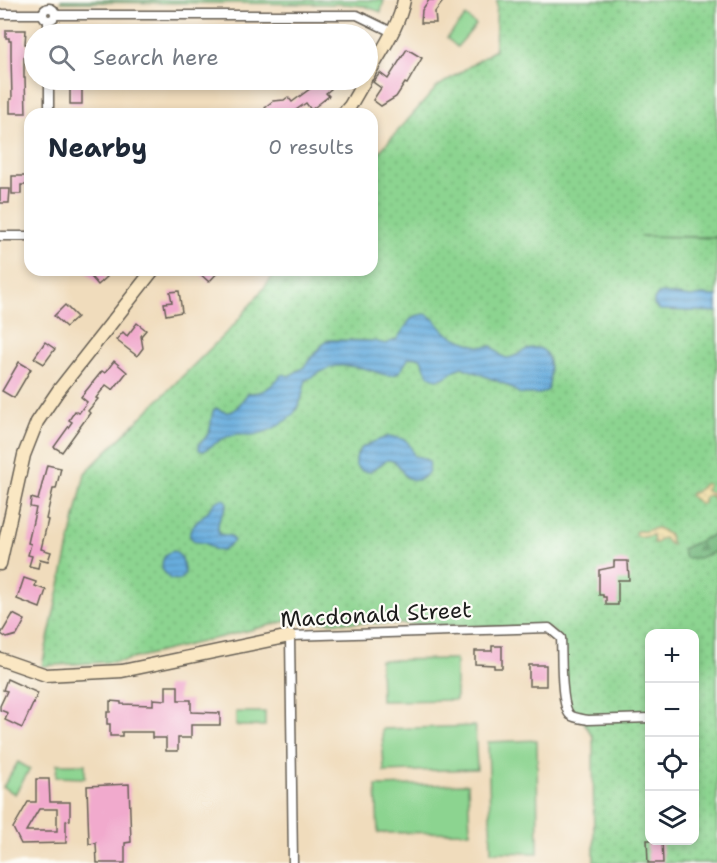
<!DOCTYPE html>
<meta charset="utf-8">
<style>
:root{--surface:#fff;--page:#f6f6f7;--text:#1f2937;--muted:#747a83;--line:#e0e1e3}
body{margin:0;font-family:"Shantell Sans",sans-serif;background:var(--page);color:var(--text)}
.controls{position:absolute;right:18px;bottom:18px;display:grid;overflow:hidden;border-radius:12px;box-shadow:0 3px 9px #0003}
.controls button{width:54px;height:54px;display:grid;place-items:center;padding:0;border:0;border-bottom:2px solid var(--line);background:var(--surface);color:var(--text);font:30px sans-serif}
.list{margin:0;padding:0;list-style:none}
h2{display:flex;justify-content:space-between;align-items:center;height:78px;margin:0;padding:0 24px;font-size:26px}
h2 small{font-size:20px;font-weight:400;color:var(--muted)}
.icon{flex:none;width:33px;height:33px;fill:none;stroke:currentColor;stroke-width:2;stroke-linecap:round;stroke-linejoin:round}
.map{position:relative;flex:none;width:717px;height:863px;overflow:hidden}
.search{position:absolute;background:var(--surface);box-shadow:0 3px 9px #0003;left:24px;top:24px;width:354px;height:66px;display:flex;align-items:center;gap:15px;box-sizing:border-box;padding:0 21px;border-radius:33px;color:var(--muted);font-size:22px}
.panel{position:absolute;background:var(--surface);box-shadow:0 3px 9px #0003;left:24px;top:108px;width:354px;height:168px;border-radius:18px}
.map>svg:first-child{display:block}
.grass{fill:url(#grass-dots);stroke:#547856;stroke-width:1.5;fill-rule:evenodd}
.forest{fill:url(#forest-firs);stroke:#46694b;stroke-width:1.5}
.sand{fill:url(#sand-dots);stroke:#857b5d;stroke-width:1.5}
.park{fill:url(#park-crowns);stroke:#547856;stroke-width:1.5}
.pitch{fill:#8cd490;stroke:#547856;stroke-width:1.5}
.water{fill:url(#water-rules);stroke:#42647d;stroke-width:1.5}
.building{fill:#f1aacd;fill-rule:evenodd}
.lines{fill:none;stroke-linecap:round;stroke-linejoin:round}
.street-casing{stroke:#665f54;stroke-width:11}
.secondary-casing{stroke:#665f54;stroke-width:15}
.street{stroke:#fff;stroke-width:8}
.secondary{stroke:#fae7c3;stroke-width:12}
.labels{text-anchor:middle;stroke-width:4.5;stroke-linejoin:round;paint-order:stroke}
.street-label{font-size:22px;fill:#1c1c1c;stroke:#fdfcf7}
</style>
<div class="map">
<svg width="717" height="863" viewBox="0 0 717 863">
<defs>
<pattern id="grass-dots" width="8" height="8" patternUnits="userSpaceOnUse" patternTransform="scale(1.5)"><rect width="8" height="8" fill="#8cd490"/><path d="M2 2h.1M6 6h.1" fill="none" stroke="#78b57c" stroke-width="1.8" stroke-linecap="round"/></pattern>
<pattern id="forest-firs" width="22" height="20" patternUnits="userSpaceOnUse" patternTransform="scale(1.5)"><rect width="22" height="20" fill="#71b67a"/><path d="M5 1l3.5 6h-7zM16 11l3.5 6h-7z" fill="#5c9363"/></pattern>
<pattern id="sand-dots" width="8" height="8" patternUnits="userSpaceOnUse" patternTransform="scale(1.5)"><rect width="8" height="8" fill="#eeda9e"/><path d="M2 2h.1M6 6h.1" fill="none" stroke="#ccba88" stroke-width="1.8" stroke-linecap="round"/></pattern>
<pattern id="park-crowns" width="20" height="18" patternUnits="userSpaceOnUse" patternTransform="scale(1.5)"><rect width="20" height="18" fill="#8cd490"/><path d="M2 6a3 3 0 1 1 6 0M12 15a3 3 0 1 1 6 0" fill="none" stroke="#78b57c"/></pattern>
<pattern id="water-rules" width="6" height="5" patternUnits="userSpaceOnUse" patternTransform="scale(1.5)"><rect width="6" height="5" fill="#68adde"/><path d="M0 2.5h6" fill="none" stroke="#558cb3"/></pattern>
</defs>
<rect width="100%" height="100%" fill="#fdfcf7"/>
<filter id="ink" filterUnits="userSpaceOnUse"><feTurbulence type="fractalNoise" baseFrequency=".0167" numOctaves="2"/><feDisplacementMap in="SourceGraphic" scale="12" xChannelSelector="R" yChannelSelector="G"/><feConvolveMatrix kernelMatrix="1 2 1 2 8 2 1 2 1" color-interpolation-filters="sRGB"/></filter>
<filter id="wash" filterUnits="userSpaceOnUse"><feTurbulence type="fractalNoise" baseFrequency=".008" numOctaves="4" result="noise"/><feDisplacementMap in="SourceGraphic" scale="24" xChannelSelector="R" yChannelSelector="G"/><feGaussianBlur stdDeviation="1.35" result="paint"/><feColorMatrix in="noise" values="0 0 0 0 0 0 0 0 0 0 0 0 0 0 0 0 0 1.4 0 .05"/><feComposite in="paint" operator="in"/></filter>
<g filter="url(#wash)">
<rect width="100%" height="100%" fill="#f0dcbc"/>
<path class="grass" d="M 497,0 L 717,0 L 717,237 L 640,236 L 717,238 L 717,863 L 594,863 L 593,737 L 582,719 L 565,707 L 561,638 L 549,628 L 287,621 L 123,661 L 42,666 L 85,473 L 235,324 L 278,270 L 372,270 L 372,160 L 437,87 L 495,50 ZM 650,634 L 694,634 L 694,840 L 650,840 Z"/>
<polygon class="forest" points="717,533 717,551 699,558 685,558 682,549"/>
<g class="sand">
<polygon points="705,483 708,485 706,490 708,492 717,492 717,503 714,502 713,497 709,495 704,497 704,503 701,504 690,496 691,493 696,492"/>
<path d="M 658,528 L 669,535 L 672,545 L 668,543 L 664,538 L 660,539 L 657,543 L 654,543 L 653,535 L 643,537 L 636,536 L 635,532 C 639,530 641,532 645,531 C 649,530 653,528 658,528 Z"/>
</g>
<polygon class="park" points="61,0 384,0 381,12 364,6 346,4 61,2"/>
<g class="pitch">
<polygon points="466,16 476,25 457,47 447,38"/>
<polygon points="456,659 456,700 381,701 380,660"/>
<rect x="236" y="712" width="29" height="14"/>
<polygon points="475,726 477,769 384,772 382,729"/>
<polygon points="537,740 538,853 491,852 488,742"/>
<polygon points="18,762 30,769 15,794 3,787"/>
<polygon points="57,764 85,764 85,778 56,777"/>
<polygon points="468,784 470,832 378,833 376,786"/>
</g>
<g class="water">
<polygon points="663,293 691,297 702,295 717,296 717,312 660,310 654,305 654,300 658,294"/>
<path d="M 425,314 C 434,316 439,327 447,333 C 449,335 474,346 478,346 C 482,347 488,346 492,346 C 496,350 500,357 507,358 C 515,358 521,351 528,349 C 554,341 551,375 548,390 L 540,394 L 520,394 L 507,385 L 462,367 C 448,371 443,386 428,375 L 421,359 L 418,357 L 409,358 C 404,364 401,374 393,375 C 386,377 377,372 370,370 C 361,367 340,364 332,367 C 323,370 314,376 306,380 C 303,389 303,398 298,407 C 291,421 267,434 251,435 C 247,436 242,433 238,434 C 225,435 215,444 204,451 L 199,450 L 199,444 C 214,431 209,427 213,411 L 216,408 C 234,419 237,407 248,393 C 268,393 270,386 283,374 L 289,376 L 303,368 L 325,342 L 330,340 L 373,341 L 386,344 L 397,339 L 410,320 L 415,316 Z"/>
<path d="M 389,436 C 406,439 409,439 414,456 L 420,457 L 429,461 C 432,474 421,484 408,478 C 402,475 401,467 396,463 C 393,460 390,460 387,460 L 370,472 L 362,471 L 356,466 C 353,444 374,443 389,436 Z"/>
<path d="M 222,499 L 226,500 L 227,504 C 224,516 215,519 219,534 L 231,536 L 234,541 L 222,551 C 212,550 212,547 205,543 C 202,542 198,543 195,541 C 179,533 203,517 208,511 C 213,505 214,501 222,499 Z"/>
<path d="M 174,551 L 182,558 L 185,574 L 179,580 L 170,579 L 162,569 C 162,559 164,553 174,551 Z"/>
</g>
<g id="blocks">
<g class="building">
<polygon points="429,0 444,0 435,12 436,23 421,23 422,10"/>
<polygon points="6,30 26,30 25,44 27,44 27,56 24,56 24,78 25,78 26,113 10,113 10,99 12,99 11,57 11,41 9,41 9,38 6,38"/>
<polygon points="407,49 422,58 407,84 405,83 396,97 381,106 373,100 381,88 373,82 380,73 388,79"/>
<rect x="70" y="80" width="12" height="24"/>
<polygon points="322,80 338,80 329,87 331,89 326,93 329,96 311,110 306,103 290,114 271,114 265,107 273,101 284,100 288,97 292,102"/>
<polygon points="12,176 28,176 28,185 21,185 21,194 12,194"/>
<polygon points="0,189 10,189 9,203 0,203"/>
<polygon points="85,270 100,270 107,277 98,285"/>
<polygon points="196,270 220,270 209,282"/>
<polygon points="179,291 182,312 166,315 164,303 172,302 170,292"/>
<polygon points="65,305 77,317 66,327 54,316"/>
<polygon points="137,323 146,330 141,336 143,348 137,356 116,340 123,332 127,336"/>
<polygon points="45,342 55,349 44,364 34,358"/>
<polygon points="114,361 127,372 113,390 106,385 96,398 98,399 88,411 90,413 62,452 54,447 72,422 69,420 75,411 79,413 87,402 81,397 102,371 105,373"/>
<polygon points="19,362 31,369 14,398 2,391"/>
<polygon points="47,465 61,468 56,489 53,489 46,519 48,520 41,549 51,552 48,561 40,559 38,568 29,566 32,556 28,555 31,544 28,543 36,508 30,507 31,498 38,500"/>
<polygon points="614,561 628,561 629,580 618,580 618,605 606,605 606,597 603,597 603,595 599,595 599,570 614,567"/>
<polygon points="24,578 36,582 35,586 46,590 40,608 17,599"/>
<polygon points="13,614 25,620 17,635 7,638 1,634"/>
<polygon points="492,646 502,646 502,668 494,668 494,665 475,664 475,651 492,651"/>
<rect x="529" y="665" width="17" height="21"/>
<polygon points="7,679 38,693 22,728 5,720 8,713 0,710 0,706 7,691 3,690"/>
<polygon points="166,686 178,686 178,700 191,700 191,712 220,713 220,725 191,725 191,738 178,738 178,751 166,751 166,738 152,738 152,732 122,732 122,736 110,736 110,724 107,724 107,712 110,712 110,701 121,702 121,704 153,705 153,699 166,700"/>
<path d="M 36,779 L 49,779 L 50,802 L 70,802 L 70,820 L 66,821 L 66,843 L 21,844 L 13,828 L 28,802 L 36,802 ZM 39,809 L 57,809 L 57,831 L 26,831 Z"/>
<polygon points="129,784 131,842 125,843 125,863 97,863 96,843 89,844 87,786"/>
<polygon points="647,840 662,840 663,863 648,863"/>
</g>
</g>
</g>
<g filter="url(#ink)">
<use href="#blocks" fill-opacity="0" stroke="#665f54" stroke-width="1.5"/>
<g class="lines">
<g class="street-casing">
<g id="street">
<circle cx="49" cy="14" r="6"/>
<polyline points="0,14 42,14"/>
<polyline points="55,15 357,15 392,32"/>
<polyline points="48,34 48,21"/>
<polyline points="49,80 49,114"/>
<polyline points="0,236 30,236"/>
<path d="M 293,863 L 290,636 L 549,628 L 561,638 C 562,653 560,705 570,715 C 574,718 583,719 588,720 L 650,718"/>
</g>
</g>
<g class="secondary-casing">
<g id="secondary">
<path d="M 368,75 C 381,51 399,27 404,0"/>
<polyline points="343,114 350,106 365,80"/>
<polyline points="0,564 24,455 37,422 58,391 153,270"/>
<polyline points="0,659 46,675 122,671 290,636"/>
</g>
</g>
<use href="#street" class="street"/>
<use href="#secondary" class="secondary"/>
</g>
</g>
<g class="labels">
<g class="street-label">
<text transform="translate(376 614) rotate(-3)" y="8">Macdonald Street</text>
</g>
</g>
</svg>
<div class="controls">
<button>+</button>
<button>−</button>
<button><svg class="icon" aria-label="locate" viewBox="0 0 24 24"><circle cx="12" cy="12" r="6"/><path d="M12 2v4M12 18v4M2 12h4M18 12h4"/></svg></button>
<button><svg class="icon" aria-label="layers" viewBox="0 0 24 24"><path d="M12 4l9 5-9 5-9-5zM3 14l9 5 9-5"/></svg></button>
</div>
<div class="search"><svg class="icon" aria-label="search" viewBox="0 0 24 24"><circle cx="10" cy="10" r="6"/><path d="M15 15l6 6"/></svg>Search here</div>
<section class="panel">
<h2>Nearby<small>0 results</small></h2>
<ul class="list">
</ul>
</section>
</div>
